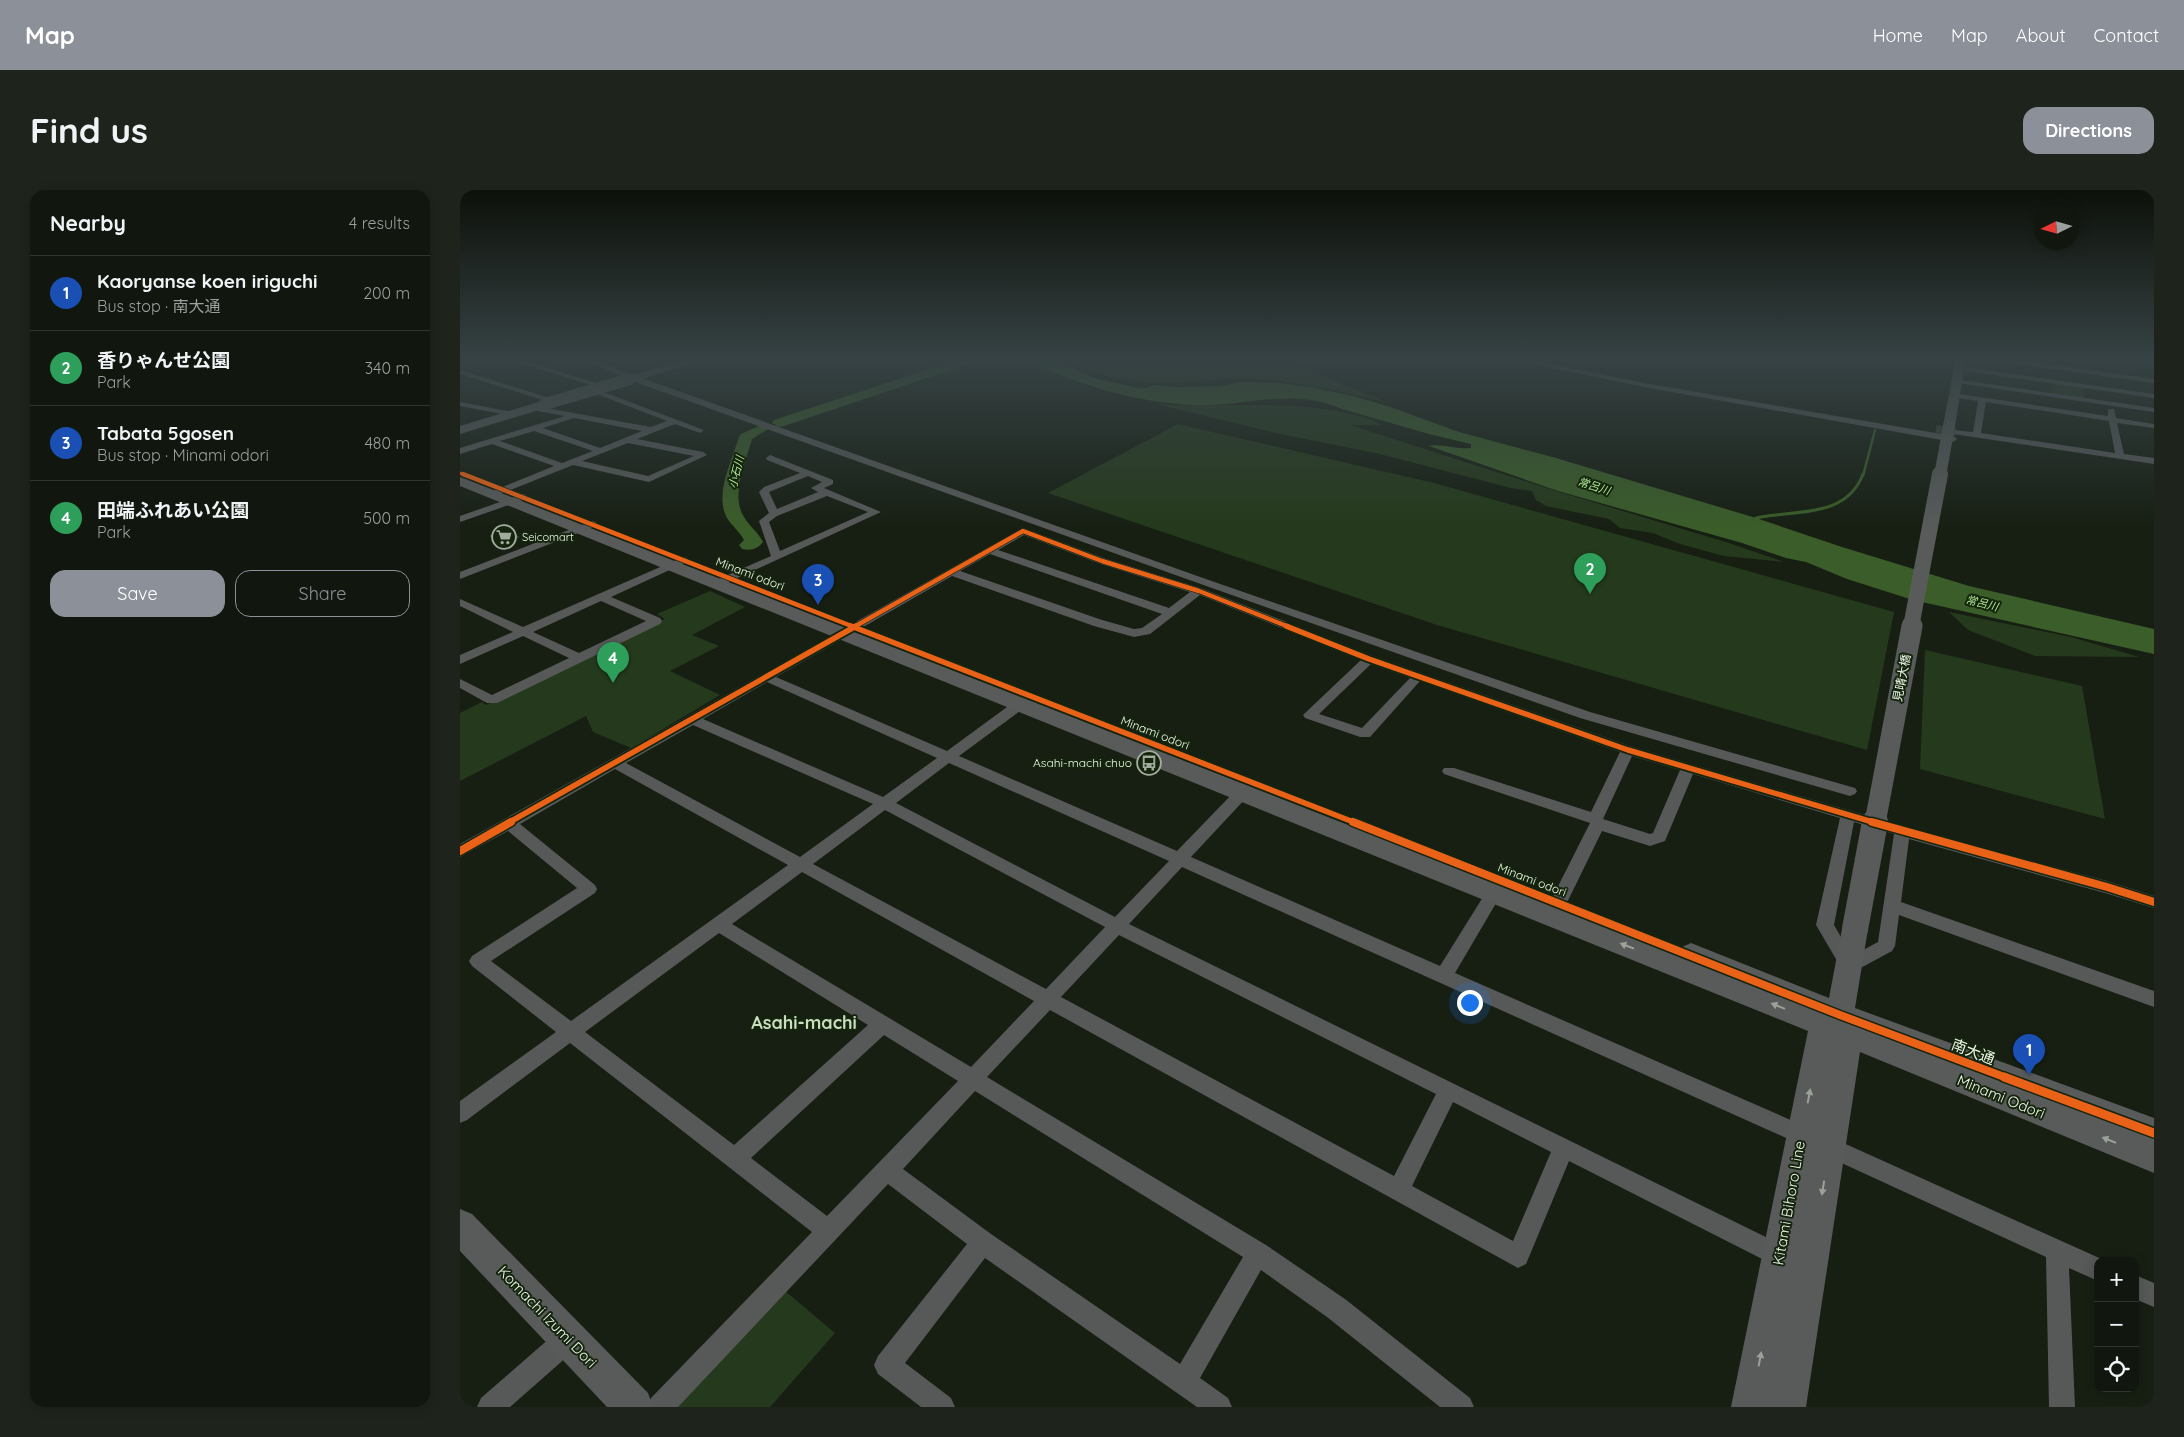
<!DOCTYPE html>
<meta charset="utf-8">
<style>
:root{--surface:#11170e;--page:#1e241c;--text:#f1f3f6;--muted:#9c9f9e;--line:#30362e;--accent:#8c9099}
body{margin:0;font-family:Quicksand,"Noto Sans JP",sans-serif;background:var(--page);color:var(--text)}
.controls{position:absolute;right:15px;bottom:15px;display:grid;overflow:hidden;border-radius:10px;box-shadow:0 2px 12px #0003}
.controls button{width:45px;height:45px;display:grid;place-items:center;padding:0;border:0;border-bottom:1px solid var(--line);background:var(--surface);color:var(--text);font:25px sans-serif}
.compass{position:absolute;left:1574px;top:15px;width:45px;height:45px;border-radius:50%;background:var(--surface);box-shadow:0 2px 12px #0003;rotate:265deg}
.you{position:absolute;left:1009px;top:812px;width:18px;height:18px;margin:-12px;border:4px solid #fff;border-radius:50%;background:#1a73e8;box-shadow:0 0 0 8px #1a73e833}
.badge{display:grid;place-items:center;width:32px;height:32px;border-radius:50%;background:var(--accent);color:#fff;font-size:16px;font-weight:700}
.pin{position:absolute;translate:-50% -41px;filter:drop-shadow(0 1px 2px #0008)}
.pin::after{content:'';position:absolute;top:26px;width:18px;height:15px;background:inherit;clip-path:polygon(0 0,100% 0,50% 100%)}
.list{margin:0;padding:0;list-style:none}
h2{display:flex;justify-content:space-between;align-items:center;height:65px;margin:0;padding:0 20px;font-size:21px}
h2 small{font-size:16px;font-weight:400;color:var(--muted)}
.list li{display:grid;grid-template-columns:32px 1fr auto;gap:15px;align-items:center;box-sizing:border-box;height:75px;padding:0 20px;border-top:1px solid var(--line)}
.list b{display:block;font-size:19px;white-space:nowrap}
.list p{margin:0;font-size:16px;white-space:nowrap;color:var(--muted)}
.list em{font-size:16px;font-style:normal;color:var(--muted)}
.actions{display:flex;gap:10px;padding:15px 20px}
.actions a{flex:1;padding:11px 0;border:1px solid var(--accent);border-radius:15px;text-align:center;font-size:18px;color:var(--accent)}
.actions .main{background:var(--accent);color:#fff}
.icon{flex:none;width:28px;height:28px;fill:none;stroke:currentColor;stroke-width:2;stroke-linecap:round;stroke-linejoin:round}
.map{position:relative;flex:none;width:1694px;height:1217px;overflow:hidden;border-radius:15px}
header{display:flex;align-items:center;gap:30px;box-sizing:border-box;height:70px;padding:0 25px;background:var(--accent);color:#fff}
header strong{font-size:24px}
nav{display:flex;gap:28px;margin-inline-start:auto;font-size:18px}
.intro{display:flex;align-items:center;justify-content:space-between;box-sizing:border-box;height:120px;padding:0 30px}
h1{margin:0;font-size:35px}
.button{padding:12px 22px;border-radius:15px;background:var(--accent);color:#fff;font-size:18px;font-weight:700}
main{display:flex;gap:30px;padding:0 30px}
aside{flex:1;background:var(--surface);border-radius:15px;box-shadow:0 2px 12px #0003}
.map>svg:first-child{display:block}
.green{fill:#253a1c}
.water{fill:#3a5d29}
.lines{fill:none;stroke-linecap:round;stroke-linejoin:round}
.stream-far1{stroke:#3a5d29;stroke-width:2.5}
.stream{stroke:#3a5d29;stroke-width:3}
.river{fill:#3a5d29;fill-rule:evenodd}
.building{fill:#364030;stroke:#3e453b}
.street-tunnel{stroke:#374033;stroke-width:8;stroke-dasharray:8 4;stroke-linecap:butt}
.street{fill:#575959;fill-rule:evenodd}
.secondary{fill:#585b5a;fill-rule:evenodd}
.secondary-bridge-far3{stroke:#585b5a;stroke-width:12}
.secondary-bridge-far2{stroke:#585b5a;stroke-width:16}
.secondary-bridge-far1{stroke:#585b5a;stroke-width:21}
.secondary-bridge{stroke:#585b5a;stroke-width:26}
.cycleway-far4-casing{stroke:#15250d;stroke-width:5}
.cycleway-far3-casing{stroke:#15250d;stroke-width:6}
.cycleway-far2-casing{stroke:#15250d;stroke-width:9}
.cycleway-far1-casing{stroke:#15250d;stroke-width:11}
.cycleway-casing{stroke:#15250d;stroke-width:12}
.cycleway-far4{stroke:#ea6118;stroke-width:3}
.cycleway-far3{stroke:#ea6118;stroke-width:4.5}
.cycleway-far2{stroke:#ea6118;stroke-width:5.5}
.cycleway-far1{stroke:#ea6118;stroke-width:8}
.cycleway{stroke:#ea6118;stroke-width:9}
.oneway{fill:#9ba29a}
.labels{text-anchor:middle;stroke-width:4;stroke-linejoin:round;paint-order:stroke}
.far-water-label{font-size:11px;font-style:italic;fill:#afe896;stroke:#15250d}
.far-poi-label{font-size:11px;fill:#edf8e9;stroke:#15250d;text-anchor:start}
.street-label{font-size:12px;fill:#edf8e9;stroke:#15250d}
.poi-label{font-size:12px;fill:#edf8e9;stroke:#15250d;text-anchor:end}
.near-street-label{font-size:15px;fill:#edf8e9;stroke:#15250d}
.near-quarter-label{font-size:18px;font-weight:bold;fill:#c8debf;stroke:#15250d}
</style>
<header>
<strong>Map</strong>
<nav><a>Home</a><a>Map</a><a>About</a><a>Contact</a></nav>
</header>
<div class="intro"><h1>Find us</h1><a class="button">Directions</a></div>
<main>
<aside>
<h2>Nearby<small>4 results</small></h2>
<ul class="list">
<li><span class="badge" style="background:#1a4fb4">1</span><div><b>Kaoryanse koen iriguchi</b><p>Bus stop · 南大通</p></div><em>200 m</em></li>
<li><span class="badge" style="background:#2e9e5b">2</span><div><b>香りゃんせ公園</b><p>Park</p></div><em>340 m</em></li>
<li><span class="badge" style="background:#1a4fb4">3</span><div><b>Tabata 5gosen</b><p>Bus stop · Minami odori</p></div><em>480 m</em></li>
<li><span class="badge" style="background:#2e9e5b">4</span><div><b>田端ふれあい公園</b><p>Park</p></div><em>500 m</em></li>
</ul>
<div class="actions"><a class="main">Save</a><a>Share</a></div>
</aside>
<div class="map">
<svg width="1694" height="1217" viewBox="0 0 1694 1217">
<rect width="100%" height="100%" fill="#171f13"/>
<g class="green">
<path d="M 163,168 L 227,168 C 209,180 182,175 163,168 Z"/>
<path d="M 594,168 L 802,168 L 852,182 L 929,213 C 882,202 835,190 786,189 C 763,188 740,191 717,193 C 677,195 630,184 594,168 Z"/>
<polygon points="1592,191 1623,195 1624,210 1593,205"/>
<path d="M 696,214 C 759,219 824,209 886,223 C 899,226 911,228 922,235 L 890,235 L 1096,301 L 1269,353 L 1324,372 L 1264,366 L 1220,354 L 1193,343 L 1160,338 L 1149,329 L 1086,316 L 1076,310 L 1072,301 L 1051,298 L 920,264 L 816,243 Z"/>
<polygon points="718,234 974,293 1434,422 1407,560 977,435 588,303"/>
<polygon points="250,401 285,417 232,445 259,456 210,481 260,505 171,558 133,542 126,526 0,591 0,523 22,512 26,515 205,429 197,424"/>
<polygon points="1489,422 1611,447 1679,467 1575,466 1508,440"/>
<polygon points="1465,460 1622,496 1645,629 1460,579"/>
<polygon points="325,1101 375,1143 310,1217 217,1217"/>
</g>
<path class="water" d="M 557,168 L 590,168 L 635,188 L 674,197 L 685,198 L 695,195 L 716,197 L 759,196 L 781,192 L 820,193 L 851,197 L 897,207 L 933,218 L 999,242 L 1096,268 L 1296,328 L 1382,357 L 1509,396 L 1694,439 L 1694,464 L 1453,410 L 1387,389 L 1346,372 L 1326,368 L 1282,353 L 1098,301 L 969,256 C 983,253 996,260 1011,258 L 1011,254 L 969,244 L 882,219 C 831,196 784,218 732,215 C 669,212 615,192 557,168 Z"/>
<g class="lines">
<polyline class="stream-far1" points="1403,286 1415,240"/>
<path class="stream" d="M 1294,331 L 1296,328 L 1301,327 C 1339,320 1387,327 1403,284"/>
<g class="river">
<polygon points="502,168 520,168 518,171 324,236 319,237 312,233 314,230"/>
<path d="M 301,235 L 308,239 L 292,249 C 286,271 270,305 284,327 C 289,336 298,342 303,352 C 298,359 290,361 282,359 L 279,355 L 284,350 C 280,342 272,336 267,328 C 254,304 272,271 279,247 L 281,244 Z"/>
</g>
</g>
<polygon class="building" points="44,341 59,347 44,353 30,346"/>
<g class="lines">
<polyline class="street-tunnel" points="1476,239 1496,242"/>
<g class="street">
<polygon points="44,168 55,168 143,195 122,201 122,197 131,195"/>
<polygon points="120,168 130,168 176,186 743,388 1130,522 1395,598 1397,601 1395,604 1390,606 1120,528 735,392 170,190"/>
<polygon points="514,168 525,168 526,169 522,171"/>
<polygon points="1044,168 1059,168 1184,193 1493,246 1497,249 1493,252 1184,197"/>
<polygon points="1524,168 1543,168 1694,189 1694,193 1528,170"/>
<polygon points="1497,176 1694,204 1694,208 1500,180 1497,180"/>
<polygon points="0,180 89,208 103,204 107,206 89,212 0,184"/>
<polygon points="1494,189 1694,218 1694,222 1497,193 1493,191"/>
<path d="M 138,200 L 244,240 L 240,243 L 215,234 L 177,249 L 243,262 L 247,265 L 189,292 L 113,275 L 33,307 L 28,304 L 30,302 L 94,276 L 32,254 L 0,264 L 0,258 L 105,226 L 72,220 L 71,218 L 75,216 L 191,237 L 207,231 L 137,204 L 126,207 L 122,205 ZM 114,228 L 182,241 L 140,258 L 83,238 ZM 74,241 L 133,261 L 102,273 L 40,251 ZM 168,253 L 234,266 L 188,286 L 122,271 Z"/>
<path d="M 1492,203 L 1648,226 L 1648,219 L 1654,219 L 1656,228 L 1694,234 L 1694,238 L 1657,233 L 1664,264 L 1694,268 L 1694,274 L 1493,244 L 1493,240 L 1513,242 L 1518,211 L 1492,207 ZM 1526,212 L 1649,231 L 1655,263 L 1521,243 Z"/>
<polygon points="0,212 53,222 57,224 53,226 0,216"/>
<path d="M 310,265 L 373,290 L 373,294 L 364,298 L 421,322 L 260,396 L 252,396 L 250,394 L 252,392 L 311,366 L 299,331 L 309,323 L 299,302 L 304,297 L 340,283 L 307,270 L 306,268 ZM 348,286 L 362,292 L 351,298 L 358,302 L 317,319 L 309,302 ZM 367,306 L 408,322 L 320,361 L 309,332 L 317,326 Z"/>
<polygon points="63,304 66,305 66,309 0,332 0,326"/>
<polygon points="132,331 136,332 136,336 0,389 0,382"/>
<path d="M 563,338 L 646,369 L 743,399 L 913,466 L 1173,557 L 1459,641 L 1647,691 L 1694,706 L 1694,718 L 1645,703 L 1449,649 L 1441,712 L 1694,801 L 1694,817 L 1439,725 L 1435,756 L 1432,761 L 1395,781 L 1389,783 L 1383,781 L 1356,735 L 1380,628 L 1233,584 L 1205,651 L 1190,656 L 1142,641 L 1098,731 L 1092,733 L 1086,731 L 1083,726 L 1130,633 L 984,584 L 982,581 L 984,578 L 994,578 L 1131,622 L 1160,562 L 960,491 L 910,547 L 900,547 L 845,528 L 843,525 L 901,470 L 740,405 L 690,444 L 674,447 L 634,436 L 492,386 L 316,487 L 487,561 L 565,504 L 575,504 L 577,507 L 575,510 L 499,566 L 717,661 L 777,599 L 787,599 L 789,603 L 787,607 L 731,667 L 980,776 L 1028,699 L 1034,697 L 1040,699 L 1042,703 L 995,783 L 1349,938 L 1353,945 L 1349,952 L 1342,955 L 1335,952 L 722,677 L 669,734 L 1330,1059 L 1334,1067 L 1330,1075 L 1322,1079 L 1314,1075 L 1109,971 L 1066,1074 L 1058,1078 L 590,820 L 527,887 L 806,1055 L 885,1109 L 1010,1208 L 1014,1217 L 980,1217 L 867,1127 L 801,1080 L 740,1188 L 768,1208 L 772,1217 L 737,1217 L 525,1068 L 445,1173 L 491,1208 L 495,1217 L 461,1217 L 418,1184 L 414,1175 L 418,1166 L 507,1054 L 428,994 L 218,1217 L 187,1217 L 191,1208 L 352,1042 L 110,853 L 7,930 L 0,933 L 0,911 L 96,842 L 12,776 L 9,771 L 12,766 L 117,698 L 48,641 L 0,667 L 0,654 ZM 564,345 L 638,373 L 730,402 L 709,418 L 538,360 ZM 530,364 L 702,424 L 682,438 L 674,439 L 642,430 L 500,381 ZM 911,474 L 950,488 L 902,538 L 859,524 ZM 307,492 L 477,568 L 423,607 L 243,529 ZM 233,535 L 413,614 L 340,667 L 166,573 ZM 1172,566 L 1220,580 L 1193,643 L 1190,644 L 1143,629 ZM 489,573 L 709,671 L 655,727 L 436,613 ZM 155,579 L 328,675 L 111,831 L 31,771 L 135,703 L 137,699 L 135,695 L 60,634 ZM 425,620 L 645,737 L 586,799 L 353,674 ZM 1394,632 L 1434,644 L 1418,752 L 1392,766 L 1374,735 ZM 342,682 L 574,811 L 511,877 L 272,734 ZM 259,743 L 408,835 L 274,955 L 125,842 ZM 659,745 L 976,904 L 934,986 L 601,807 ZM 424,845 L 498,891 L 367,1026 L 291,968 ZM 515,901 L 783,1067 L 720,1174 L 531,1044 L 443,979 ZM 993,912 L 1091,962 L 1053,1051 L 952,996 Z"/>
<path d="M 223,367 L 227,368 L 228,370 L 227,372 L 151,407 L 200,428 L 202,431 L 200,434 L 37,513 L 27,513 L 0,498 L 0,489 L 32,505 L 109,468 L 63,446 L 0,474 L 0,465 L 53,442 L 0,416 L 0,409 L 63,437 ZM 141,411 L 186,431 L 119,463 L 73,442 Z"/>
<polygon points="1370,947 1646,1071 1638,1071 1638,1091 1609,1078 1615,1217 1589,1217 1586,1067 1362,964 1359,957 1362,950"/>
<polygon points="1675,1085 1694,1093 1694,1117 1675,1109"/>
<polygon points="108,1137 117,1140 120,1149 117,1158 50,1217 17,1217 21,1208 99,1140"/>
</g>
<g class="secondary">
<polygon points="230,168 246,168 245,170 174,191 170,192 164,189 166,187"/>
<polygon points="1496,168 1506,168 1495,236 1489,240 1483,236"/>
<polygon points="85,210 91,214 89,217 0,244 0,236"/>
<polygon points="0,287 1218,764 1222,757 1231,753 1369,808 1382,739 1386,732 1395,729 1404,732 1408,739 1395,818 1694,928 1694,983 1400,862 1346,1217 1271,1217 1348,841 0,296"/>
<polygon points="0,1019 12,1024 188,1203 193,1217 147,1217 0,1061"/>
</g>
<g class="secondary-bridge-far3">
<polyline points="85,214 170,189"/>
<polyline points="1480,286 1489,236"/>
</g>
<polyline class="secondary-bridge-far2" points="1451,437 1480,284"/>
<polyline class="secondary-bridge-far1" points="1415,633 1452,436"/>
<polyline class="secondary-bridge" points="1395,739 1415,632"/>
<g class="cycleway-far4-casing">
<polyline id="cycleway-far4" points="0,283 6,286"/>
</g>
<g class="cycleway-far3-casing">
<g id="cycleway-far3">
<polyline points="3,284 394,437"/>
<polyline points="394,437 563,341 642,371 739,401 829,437"/>
</g>
</g>
<g class="cycleway-far2-casing">
<g id="cycleway-far2">
<polyline points="391,436 896,633"/>
<polyline points="826,436 909,469 1168,560 1416,633"/>
<polyline points="48,633 396,436"/>
</g>
</g>
<g class="cycleway-far1-casing">
<g id="cycleway-far1">
<polyline points="893,632 1380,825 1547,888"/>
<polyline points="1412,632 1647,697 1694,712"/>
<polyline points="0,661 51,632"/>
</g>
</g>
<g class="cycleway-casing">
<polyline id="cycleway" points="1544,887 1694,943"/>
</g>
<use href="#cycleway-far4" class="cycleway-far4"/>
<use href="#cycleway-far3" class="cycleway-far3"/>
<use href="#cycleway-far2" class="cycleway-far2"/>
<use href="#cycleway-far1" class="cycleway-far1"/>
<use href="#cycleway" class="cycleway"/>
</g>
<defs><path id="oneway-solid" d="M-6-.8H1V-3.2L6.5 0L1 3.2V.8H-6Z" transform="scale(1.25)"/></defs>
<g class="oneway">
<use href="#oneway-solid" transform="translate(1167 756) rotate(-159)"/>
<use href="#oneway-solid" transform="translate(1318 816) rotate(-158)"/>
<use href="#oneway-solid" transform="translate(1349 906) rotate(-79)"/>
<use href="#oneway-solid" transform="translate(1649 950) rotate(-158)"/>
<use href="#oneway-solid" transform="translate(1363 998) rotate(99)"/>
<use href="#oneway-solid" transform="translate(1300 1169) rotate(-79)"/>
</g>
<linearGradient id="sky" x2="0" y2="1"><stop stop-color="#0d110a"/><stop offset="0.5" stop-color="#364244"/><stop offset="1" stop-color="#364244" stop-opacity="0"/></linearGradient>
<rect width="1694" height="338" fill="url(#sky)"/>
<defs>
<g id="supermarket-ring" transform="scale(1.25)"><circle r="9.5" fill="#15250d" stroke="#a2ac9e" stroke-width="1.5"/><path d="M-6-5.5h2.5l.6 2H6L4.5 2H-2.5L-4.4-4H-6ZM-1.5 3.2a1.3 1.3 0 1 0 .1 0ZM3 3.2a1.3 1.3 0 1 0 .1 0Z" fill="#a2ac9e"/></g>
<g id="bus-ring" transform="scale(1.25)"><circle r="9.5" fill="#15250d" stroke="#a2ac9e" stroke-width="1.5"/><path d="M-5-6H5V4H4V6H2V4H-2V6H-4V4H-5ZM-3.5-4V0h7V-4ZM-3.5 1.2v1.5H-2V1.2ZM2 1.2v1.5H3.5V1.2Z" fill="#a2ac9e"/></g>
</defs>
<g fill-rule="evenodd">
<use href="#supermarket-ring" x="44" y="347"/>
<use href="#bus-ring" x="689" y="573"/>
</g>
<g class="labels">
<g class="far-water-label">
<text transform="translate(276 282) rotate(-76)" y="4">小石川</text>
<text transform="translate(1134 296) rotate(18)" y="4">常呂川</text>
<text transform="translate(1522 413) rotate(14)" y="4">常呂川</text>
</g>
<g class="far-poi-label">
<text x="62" y="351">Seicomart</text>
</g>
<g class="street-label">
<text transform="translate(290 384) rotate(21)" y="4">Minami odori</text>
<text transform="translate(1442 488) rotate(-79)" y="4">見晴大橋</text>
<text transform="translate(695 543) rotate(21)" y="4">Minami odori</text>
<text transform="translate(1072 690) rotate(21)" y="4">Minami odori</text>
</g>
<g class="poi-label">
<text x="672" y="577">Asahi-machi chuo</text>
</g>
<g class="near-street-label">
<text transform="translate(1513 862) rotate(21)" y="5">南大通</text>
<text transform="translate(1541 907) rotate(22)" y="5">Minami Odori</text>
<text transform="translate(1329 1013) rotate(-80)" y="5">Kitami Bihoro Line</text>
<text transform="translate(87 1127) rotate(46)" y="5">Komachi Izumi Dori</text>
</g>
<g class="near-quarter-label">
<text x="344" y="839">Asahi-machi</text>
</g>
</g>
</svg>
<div class="controls">
<button>+</button>
<button>−</button>
<button><svg class="icon" aria-label="locate" viewBox="0 0 24 24"><circle cx="12" cy="12" r="6"/><path d="M12 2v4M12 18v4M2 12h4M18 12h4"/></svg></button>
</div>
<svg class="compass" viewBox="-18 -18 36 36"><path d="M0-13l5 13h-10z" fill="#e53935"/><path d="M0 13l5-13h-10z" fill="#9c9f9e"/></svg>
<div class="you"></div>
<div class="pin badge" style="left:1569px;top:885px;background:#1a4fb4">1</div>
<div class="pin badge" style="left:1130px;top:404px;background:#2e9e5b">2</div>
<div class="pin badge" style="left:358px;top:415px;background:#1a4fb4">3</div>
<div class="pin badge" style="left:153px;top:493px;background:#2e9e5b">4</div>
</div>
</main>
